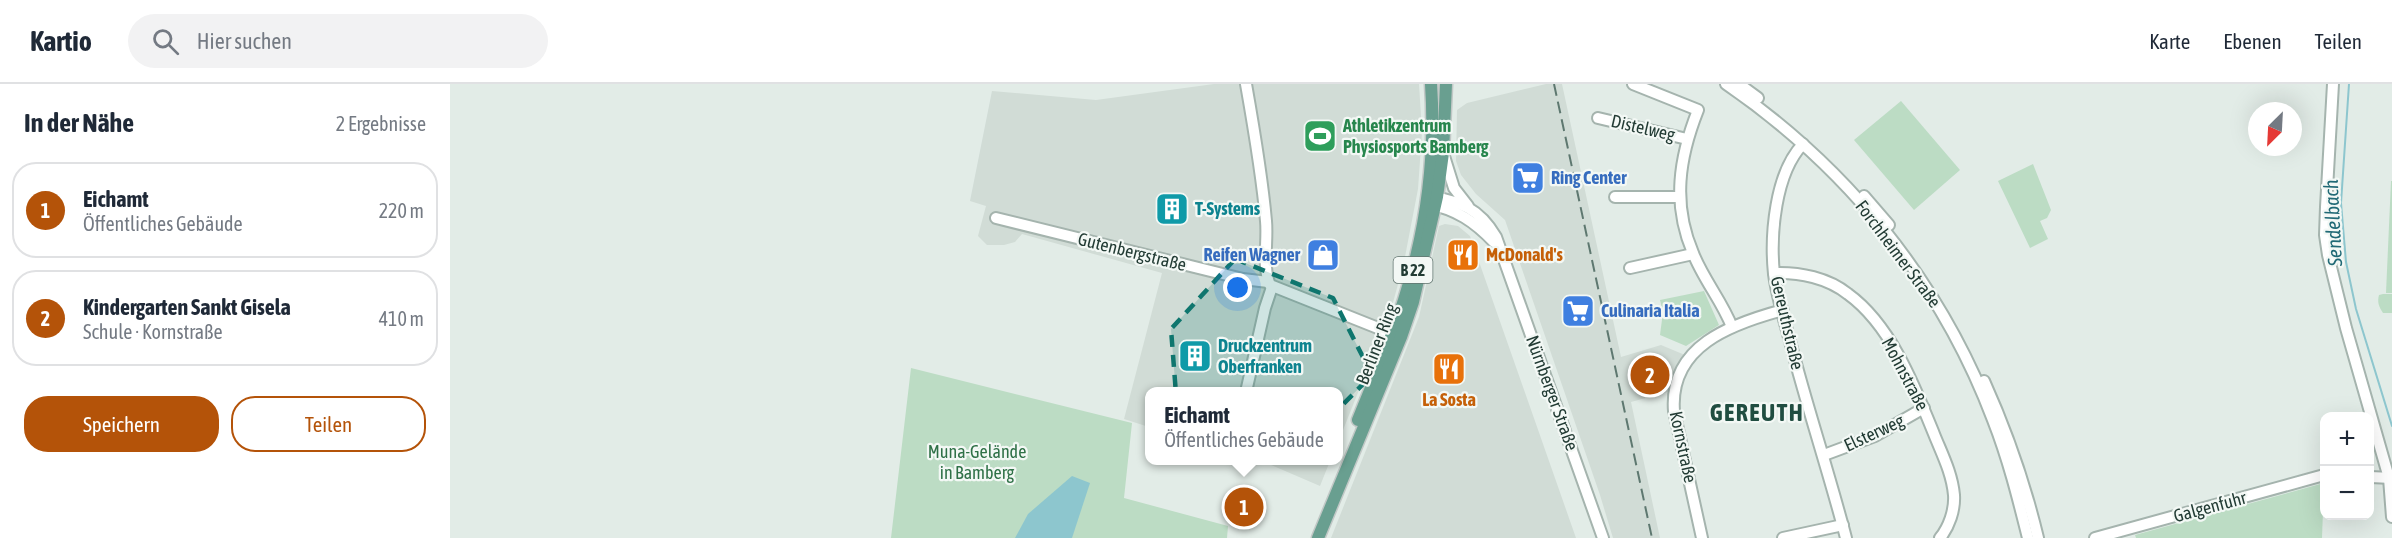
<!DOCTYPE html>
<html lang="de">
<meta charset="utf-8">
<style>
:root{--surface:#fff;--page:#f2f2f3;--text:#1f2937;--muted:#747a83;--line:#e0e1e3;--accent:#b45309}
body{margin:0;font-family:"Asap Condensed",sans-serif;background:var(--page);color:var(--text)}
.controls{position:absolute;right:18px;bottom:18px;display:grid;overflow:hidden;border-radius:12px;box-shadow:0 6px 24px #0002}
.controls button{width:54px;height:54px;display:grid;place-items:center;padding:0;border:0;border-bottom:2px solid var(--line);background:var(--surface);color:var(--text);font:30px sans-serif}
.compass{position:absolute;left:1798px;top:18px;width:54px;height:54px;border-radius:50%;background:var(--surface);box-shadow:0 6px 24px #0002;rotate:204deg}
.you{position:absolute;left:788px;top:204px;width:21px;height:21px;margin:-15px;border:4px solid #fff;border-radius:50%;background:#1a73e8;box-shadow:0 0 0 9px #1a73e833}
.badge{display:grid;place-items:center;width:39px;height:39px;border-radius:50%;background:var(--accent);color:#fff;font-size:20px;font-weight:700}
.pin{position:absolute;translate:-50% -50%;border:3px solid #fff;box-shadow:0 2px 6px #0006}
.popup{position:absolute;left:695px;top:303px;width:198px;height:78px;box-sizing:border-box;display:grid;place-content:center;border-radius:12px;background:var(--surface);filter:drop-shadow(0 2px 4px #0005);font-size:20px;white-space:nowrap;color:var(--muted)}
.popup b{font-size:22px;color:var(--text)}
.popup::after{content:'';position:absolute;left:50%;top:100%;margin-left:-12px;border:12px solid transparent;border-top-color:var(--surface)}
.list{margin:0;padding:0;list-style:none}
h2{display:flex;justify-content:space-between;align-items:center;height:78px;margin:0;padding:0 24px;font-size:26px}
h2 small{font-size:20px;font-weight:400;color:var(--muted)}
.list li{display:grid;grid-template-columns:39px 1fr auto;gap:18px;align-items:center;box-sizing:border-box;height:96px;margin:0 12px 12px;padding:0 12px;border:2px solid var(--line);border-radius:24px}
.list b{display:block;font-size:22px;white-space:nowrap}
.list p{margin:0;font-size:20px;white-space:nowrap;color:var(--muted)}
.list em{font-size:20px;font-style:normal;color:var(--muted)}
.actions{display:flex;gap:12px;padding:18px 24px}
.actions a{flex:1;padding:14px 0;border:2px solid var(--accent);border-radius:24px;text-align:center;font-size:21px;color:var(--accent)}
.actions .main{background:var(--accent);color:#fff}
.icon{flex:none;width:33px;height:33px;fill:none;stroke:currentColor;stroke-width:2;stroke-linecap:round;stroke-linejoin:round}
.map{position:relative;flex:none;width:1942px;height:454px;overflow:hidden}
header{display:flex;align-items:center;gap:36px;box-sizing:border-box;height:84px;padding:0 30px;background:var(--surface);border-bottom:2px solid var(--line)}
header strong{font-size:28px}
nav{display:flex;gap:33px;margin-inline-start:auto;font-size:21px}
.search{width:420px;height:54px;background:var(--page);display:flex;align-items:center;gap:15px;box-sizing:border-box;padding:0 21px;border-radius:33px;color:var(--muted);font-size:22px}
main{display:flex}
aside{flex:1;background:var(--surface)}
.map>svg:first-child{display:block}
.built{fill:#d1dcd6}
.green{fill:#bcdcc4}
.water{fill:#8dc6ce}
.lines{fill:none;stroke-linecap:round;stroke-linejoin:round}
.stream{stroke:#8dc6ce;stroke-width:2}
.minor-casing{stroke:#a5b4ae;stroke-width:14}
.major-casing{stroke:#c1c8c6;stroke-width:15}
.minor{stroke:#fff;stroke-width:10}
.major{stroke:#699f90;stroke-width:12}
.rail{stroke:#5e7870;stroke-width:2;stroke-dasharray:12 6;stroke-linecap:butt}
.marked{fill:#0f766e;fill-opacity:0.2;stroke:#0f766e;stroke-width:4.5;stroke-dasharray:12 8;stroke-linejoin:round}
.labels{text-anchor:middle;stroke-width:4.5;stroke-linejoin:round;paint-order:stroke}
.shield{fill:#f3f8f5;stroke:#61746f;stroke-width:1.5}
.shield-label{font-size:16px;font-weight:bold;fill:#233c35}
.leisure-label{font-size:18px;font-weight:bold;fill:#27864d;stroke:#f3f8f5;text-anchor:start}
.street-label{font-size:18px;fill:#233c35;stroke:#f3f8f5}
.shop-label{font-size:18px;font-weight:bold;fill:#366cbe;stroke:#f3f8f5;text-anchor:start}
.culture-label{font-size:18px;font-weight:bold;fill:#0d838f;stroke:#f3f8f5;text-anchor:start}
.food-label{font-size:18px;font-weight:bold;fill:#c56008;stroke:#f3f8f5;text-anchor:start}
.park-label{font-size:18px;fill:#2f7147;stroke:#f3f8f5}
.water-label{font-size:20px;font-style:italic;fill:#206975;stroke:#f3f8f5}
.district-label{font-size:24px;font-weight:bold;letter-spacing:1.5px;fill:#204d41;stroke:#f3f8f5}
</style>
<header>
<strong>Kartio</strong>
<div class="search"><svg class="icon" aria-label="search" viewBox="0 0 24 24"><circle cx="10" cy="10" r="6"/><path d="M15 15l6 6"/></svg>Hier suchen</div>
<nav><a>Karte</a><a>Ebenen</a><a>Teilen</a></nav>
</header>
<main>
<aside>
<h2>In der Nähe<small>2 Ergebnisse</small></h2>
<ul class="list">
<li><span class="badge">1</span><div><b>Eichamt</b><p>Öffentliches Gebäude</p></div><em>220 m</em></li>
<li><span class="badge">2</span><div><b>Kindergarten Sankt Gisela</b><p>Schule · Kornstraße</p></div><em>410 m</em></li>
</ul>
<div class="actions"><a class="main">Speichern</a><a>Teilen</a></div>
</aside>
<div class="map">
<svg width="1942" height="454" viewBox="0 0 1942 454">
<rect width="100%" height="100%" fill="#e2ece7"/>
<g class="built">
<polygon points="764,0 969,0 972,48 968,105 954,178 941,226 889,356 888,308 700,308 699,343 674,335 712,189 572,150 565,158 554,161 537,161 528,152 536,122 520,117 542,7 646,16"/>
<polygon points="1096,0 1112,0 1171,273 1211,261 1235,271 1226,286 1221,307 1181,318 1210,454 1163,454 1150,411 1055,136 1026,110 1011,91 1006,77 1007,26 1017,19"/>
<polygon points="995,140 1008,142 1020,152 1126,454 881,454 969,233 989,142"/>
<polygon points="812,377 880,377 870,402"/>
</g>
<g class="green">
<polygon points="1451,17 1510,86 1464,126 1404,56"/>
<polygon points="1583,80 1601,126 1597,134 1590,137 1598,155 1580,164 1548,97"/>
<polygon points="1941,97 1942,97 1942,209 1936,209"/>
<polygon points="1254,207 1269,241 1236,262 1210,251 1213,228 1210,216"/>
<path d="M 1933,210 L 1942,210 L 1942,229 L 1933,229 C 1929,223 1927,218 1929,211 Z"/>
<polygon points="461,284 682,339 674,414 778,442 777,454 441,454"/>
<polygon points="1874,399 1872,454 1686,454 1685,451"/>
</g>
<polygon class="water" points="622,392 640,399 622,454 565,454 578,430"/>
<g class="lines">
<polyline class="stream" points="1899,0 1891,119 1896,178 1906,225 1942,342"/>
<g class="minor-casing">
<g id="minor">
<path d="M 796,0 C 804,45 812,91 816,137 C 818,157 812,183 820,201 L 948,252"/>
<path d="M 1183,0 L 1248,26 C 1229,74 1222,120 1243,169 C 1253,195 1272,217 1282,243"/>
<path d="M 1276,0 C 1397,83 1491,198 1543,336 C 1558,374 1568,414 1578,454"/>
<polyline points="1289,0 1308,14"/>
<polyline points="1883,0 1876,123 1875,151 1878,171 1896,244 1939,394 1942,433"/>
<polyline points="1148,34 1237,55"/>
<path d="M 1353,60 C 1325,89 1320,151 1324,190 C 1327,214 1335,238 1341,261 C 1358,326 1379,389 1396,454"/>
<polyline points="994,72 1004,104 1018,122"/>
<path d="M 979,112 C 1011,118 1029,124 1046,153 L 1153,454"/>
<polyline points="1414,112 1439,141"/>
<polyline points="1165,113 1229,113"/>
<path d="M 979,120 C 1006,125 1025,138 1044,158"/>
<polyline points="546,134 793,195 818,198"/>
<polyline points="1180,184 1243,170"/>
<path d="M 1324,189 C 1350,188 1378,194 1398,210 C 1441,241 1465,303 1484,350 C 1492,370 1502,389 1504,411 C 1505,426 1499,443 1490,454"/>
<path d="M 1534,297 C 1557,348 1575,400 1588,454"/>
<polyline points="796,308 815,224 822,203"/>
<polyline points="1374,371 1425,352 1474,324"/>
<polyline points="1920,393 1942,394"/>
<path d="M 1252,454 L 1224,327 C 1219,262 1281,240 1333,226"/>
<polyline points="1333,454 1393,441"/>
<polyline points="1645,454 1874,391"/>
</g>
</g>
<g class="major-casing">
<g id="major">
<path d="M 908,336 C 924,296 941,257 954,216 C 976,147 986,73 981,0"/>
<polyline points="868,454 951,253 963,218 987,113 993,69 996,0"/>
</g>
</g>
<use href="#minor" class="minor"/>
<use href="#major" class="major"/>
<polyline class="rail" points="1104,0 1202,454"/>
</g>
<path class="marked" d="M 785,175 L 883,214 L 922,291 L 840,374 L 728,336 L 721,245 Z"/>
<defs>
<g id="stadium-square" transform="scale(1.725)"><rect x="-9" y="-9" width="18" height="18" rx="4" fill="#2e9e5b" stroke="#f3f8f5"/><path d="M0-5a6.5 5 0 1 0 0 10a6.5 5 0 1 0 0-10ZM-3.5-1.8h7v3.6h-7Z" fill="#fff"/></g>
<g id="supermarket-square" transform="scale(1.725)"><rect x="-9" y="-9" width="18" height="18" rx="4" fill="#3f7fe0" stroke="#f3f8f5"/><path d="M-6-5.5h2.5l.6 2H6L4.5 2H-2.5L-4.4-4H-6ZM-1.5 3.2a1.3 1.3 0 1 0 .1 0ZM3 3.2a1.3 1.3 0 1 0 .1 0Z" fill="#fff"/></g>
<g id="building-square" transform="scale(1.725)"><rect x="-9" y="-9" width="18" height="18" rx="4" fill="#0f9aa8" stroke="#f3f8f5"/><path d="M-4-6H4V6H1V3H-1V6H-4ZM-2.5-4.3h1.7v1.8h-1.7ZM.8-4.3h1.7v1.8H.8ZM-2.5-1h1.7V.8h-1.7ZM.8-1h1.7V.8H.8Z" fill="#fff"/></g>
<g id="shop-square" transform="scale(1.725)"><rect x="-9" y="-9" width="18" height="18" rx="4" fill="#3f7fe0" stroke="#f3f8f5"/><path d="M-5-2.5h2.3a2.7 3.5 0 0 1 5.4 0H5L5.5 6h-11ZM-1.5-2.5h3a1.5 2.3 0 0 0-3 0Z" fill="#fff"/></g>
<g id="restaurant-square" transform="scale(1.725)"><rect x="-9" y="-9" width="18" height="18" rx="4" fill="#e8710a" stroke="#f3f8f5"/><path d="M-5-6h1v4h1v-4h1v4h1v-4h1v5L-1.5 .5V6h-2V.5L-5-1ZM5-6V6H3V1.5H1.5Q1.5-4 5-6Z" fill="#fff"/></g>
</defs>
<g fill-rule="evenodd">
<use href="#stadium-square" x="870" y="52"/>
<use href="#supermarket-square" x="1078" y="94"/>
<use href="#building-square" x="722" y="125"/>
<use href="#shop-square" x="873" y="171"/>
<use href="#restaurant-square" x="1013" y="171"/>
<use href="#supermarket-square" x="1128" y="227"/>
<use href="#building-square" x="745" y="272"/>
<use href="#restaurant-square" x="999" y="285"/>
</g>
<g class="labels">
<rect class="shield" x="943.5" y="173" width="39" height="26" rx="4.5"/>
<g class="shield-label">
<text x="963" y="192">B 22</text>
</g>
<g class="leisure-label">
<text x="893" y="48">Athletikzentrum<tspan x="893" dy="21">Physiosports Bamberg</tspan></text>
</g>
<g class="street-label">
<text transform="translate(1193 44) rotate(13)" y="6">Distelweg</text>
<text transform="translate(682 168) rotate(14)" y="6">Gutenbergstraße</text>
<text transform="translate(1448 170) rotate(53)" y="6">Forchheimer Straße</text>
<text transform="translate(1337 239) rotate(77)" y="6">Gereuthstraße</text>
<text transform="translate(927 260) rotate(-69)" y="6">Berliner Ring</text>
<text transform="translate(1455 290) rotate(62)" y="6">Mohnstraße</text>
<text transform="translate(1102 309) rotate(70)" y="6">Nürnberger Straße</text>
<text transform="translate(1424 349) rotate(-25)" y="6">Elsterweg</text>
<text transform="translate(1233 363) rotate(78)" y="6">Kornstraße</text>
<text transform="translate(1760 423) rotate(-15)" y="6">Galgenfuhr</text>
</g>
<g class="shop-label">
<text x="1101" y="100">Ring Center</text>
<text x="850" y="177" text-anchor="end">Reifen Wagner</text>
<text x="1151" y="233">Culinaria Italia</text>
</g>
<g class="culture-label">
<text x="745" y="131">T-Systems</text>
<text x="768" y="268">Druckzentrum<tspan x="768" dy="21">Oberfranken</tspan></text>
</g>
<g class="food-label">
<text x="1036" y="177">McDonald's</text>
<text x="999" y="322" text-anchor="middle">La Sosta</text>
</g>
<g class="park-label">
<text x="527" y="374">Muna-Gelände<tspan x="527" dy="21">in Bamberg</tspan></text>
</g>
<g class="water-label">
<text transform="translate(1883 139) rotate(-93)" y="7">Sendelbach</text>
</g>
<g class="district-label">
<text x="1307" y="337">GEREUTH</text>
</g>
</g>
</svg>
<div class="controls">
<button>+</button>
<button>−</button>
</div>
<svg class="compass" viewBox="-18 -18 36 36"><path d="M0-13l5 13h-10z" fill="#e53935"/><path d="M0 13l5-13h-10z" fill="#747a83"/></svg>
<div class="you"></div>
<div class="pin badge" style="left:794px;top:423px">1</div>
<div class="popup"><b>Eichamt</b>Öffentliches Gebäude</div>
<div class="pin badge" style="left:1200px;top:291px">2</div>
</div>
</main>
